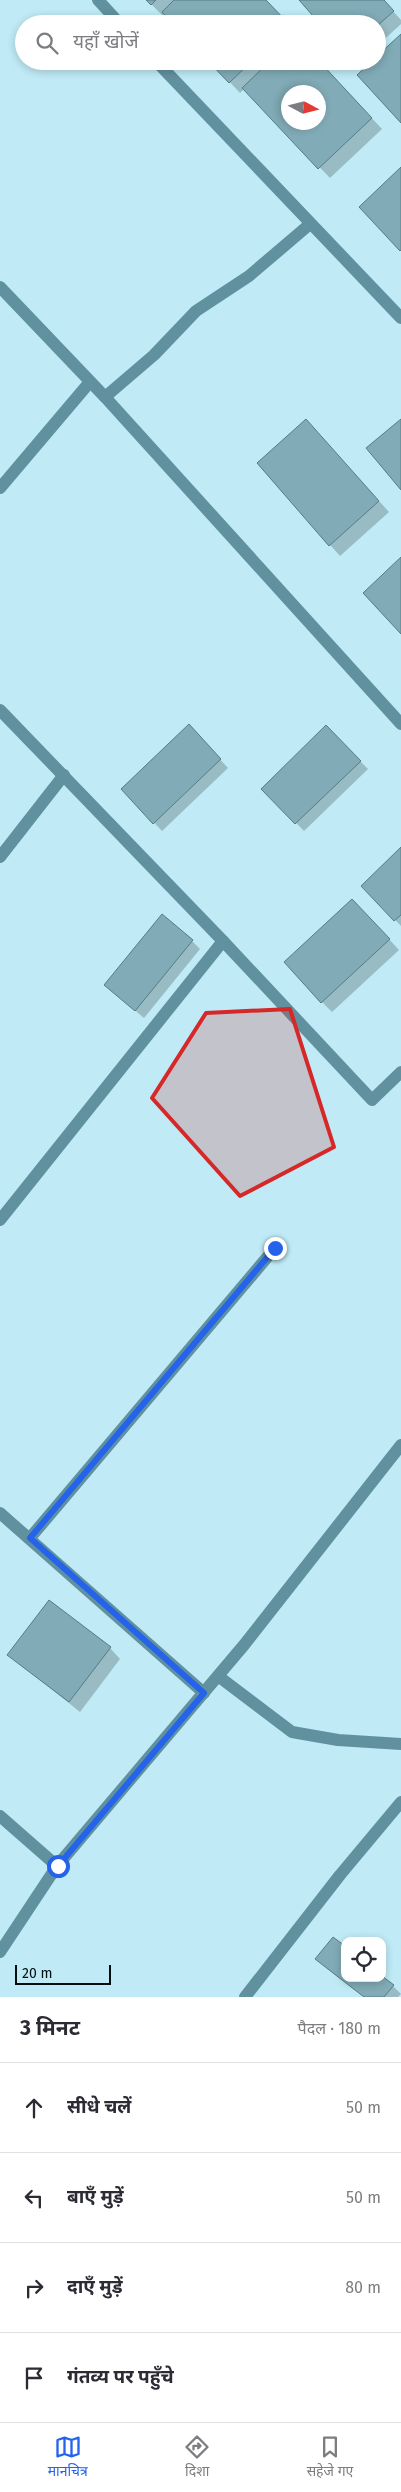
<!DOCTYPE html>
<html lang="hi">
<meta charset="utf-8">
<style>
:root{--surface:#fff;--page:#f2f2f3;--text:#2b2b33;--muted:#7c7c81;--line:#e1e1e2;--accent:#2563eb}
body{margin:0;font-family:"Fira Sans","Noto Sans Devanagari",sans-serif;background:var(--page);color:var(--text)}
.controls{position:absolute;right:15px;bottom:15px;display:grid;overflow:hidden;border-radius:10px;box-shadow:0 2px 8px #0003}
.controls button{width:45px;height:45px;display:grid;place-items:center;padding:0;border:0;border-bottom:1px solid var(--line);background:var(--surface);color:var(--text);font:25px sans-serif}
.compass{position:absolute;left:281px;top:85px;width:45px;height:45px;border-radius:50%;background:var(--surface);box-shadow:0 2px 8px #0003;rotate:97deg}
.scale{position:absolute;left:15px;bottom:12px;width:96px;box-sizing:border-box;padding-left:5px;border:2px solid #010e12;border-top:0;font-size:14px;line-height:18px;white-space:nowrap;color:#010e12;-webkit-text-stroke:4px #bfeaf6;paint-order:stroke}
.stop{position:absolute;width:15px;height:15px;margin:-11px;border:4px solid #2563eb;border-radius:50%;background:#fff}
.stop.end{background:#2563eb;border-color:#fff;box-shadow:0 1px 5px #0008}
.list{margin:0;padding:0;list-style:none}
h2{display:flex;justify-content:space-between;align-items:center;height:65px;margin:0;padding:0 20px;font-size:21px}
h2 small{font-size:16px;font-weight:400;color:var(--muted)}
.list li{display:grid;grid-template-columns:32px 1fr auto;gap:15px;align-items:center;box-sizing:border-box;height:90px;padding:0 20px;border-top:1px solid var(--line)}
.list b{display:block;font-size:19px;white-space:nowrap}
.list em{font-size:16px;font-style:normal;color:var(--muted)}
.icon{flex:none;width:28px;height:28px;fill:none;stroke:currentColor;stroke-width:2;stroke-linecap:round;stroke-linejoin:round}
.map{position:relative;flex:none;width:401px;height:1997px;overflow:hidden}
.search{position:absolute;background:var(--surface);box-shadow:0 2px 8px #0003;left:15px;right:15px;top:15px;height:55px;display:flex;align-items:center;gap:12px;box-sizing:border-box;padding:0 18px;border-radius:28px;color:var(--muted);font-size:19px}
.sheet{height:425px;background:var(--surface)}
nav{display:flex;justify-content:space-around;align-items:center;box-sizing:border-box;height:70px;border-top:1px solid var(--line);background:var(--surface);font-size:14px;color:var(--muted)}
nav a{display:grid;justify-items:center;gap:2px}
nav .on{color:var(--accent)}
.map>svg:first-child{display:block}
.shadow{fill:#0003;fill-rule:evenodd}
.building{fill:#81abb6;stroke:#547d87;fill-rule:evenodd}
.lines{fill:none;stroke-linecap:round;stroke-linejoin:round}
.minor{stroke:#61919e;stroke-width:12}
.route{stroke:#2563eb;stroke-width:6}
.marked{fill:#d62828;fill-opacity:0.2;stroke:#d62828;stroke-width:4;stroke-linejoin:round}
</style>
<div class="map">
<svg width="401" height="1997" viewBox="0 0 401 1997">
<rect width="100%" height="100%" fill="#bfeaf6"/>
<g class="shadow">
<polygon points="147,0 265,0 162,15"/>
<polygon points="300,0 383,0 401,20 401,24 377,46 377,24"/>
<path d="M 210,61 L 318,61 L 382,129 L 330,178 L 244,89 L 240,93 ZM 288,92 L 318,92 L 318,122 L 288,122 Z"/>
<polygon points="306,421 389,512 340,556 258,464"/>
<polygon points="326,727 368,769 304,831 263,789"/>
<polygon points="196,734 228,768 162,831 122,789"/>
<polygon points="401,849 401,926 363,886"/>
<polygon points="363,911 399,950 332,1012 322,1002"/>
<polygon points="192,941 200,949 144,1018 105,985"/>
<polygon points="110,1648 120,1659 80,1712 9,1655"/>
<polygon points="325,1967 345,1978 393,1986 401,1994 398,1997 364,1997"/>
</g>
<g class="building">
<polygon points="146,0 156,0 151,5"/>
<polygon points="174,0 266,0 289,24 172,24 162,12"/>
<polygon points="299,0 384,0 394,11 377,26 377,24 320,24"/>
<polygon points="401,34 401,123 357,75 372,61 377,61 377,56"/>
<polygon points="208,61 252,61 229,83"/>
<path d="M 270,61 L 319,61 L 372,118 L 318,169 L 242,88 ZM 288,92 L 318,92 L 318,122 L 288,122 Z"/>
<polygon points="401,167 401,250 400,251 359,207"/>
<polygon points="306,419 379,501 329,546 257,463"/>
<polygon points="401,419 401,490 366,448"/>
<polygon points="401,557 401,634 363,593"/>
<polygon points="189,724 221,759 153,824 121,789"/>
<polygon points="326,725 361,761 295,824 261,789"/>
<polygon points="401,847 401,915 394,921 361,886"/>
<polygon points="352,899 390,939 321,1003 284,962"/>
<polygon points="162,914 193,940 135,1011 104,985"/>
<polygon points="49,1600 111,1647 69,1702 7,1655"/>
<polygon points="333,1937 345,1946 345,1978 382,1978 382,1976 394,1985 384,1997 364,1997 315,1959"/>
</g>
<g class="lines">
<g class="minor">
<polyline points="98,0 120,24"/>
<polyline points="156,61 401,318"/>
<polyline points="0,287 105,397 401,724"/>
<polyline points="105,397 154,355 196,311 249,276 310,224"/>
<polyline points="0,488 89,383"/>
<polyline points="0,710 223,941 372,1100 401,1072"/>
<polyline points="0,857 64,775"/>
<polyline points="0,1220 223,941"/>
<polyline points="0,1513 204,1693"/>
<polyline points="30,1538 275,1248"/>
<polyline points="218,1676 292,1732 338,1740 401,1744"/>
<polyline points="0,1816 57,1866"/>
<polyline points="0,1952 57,1866 244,1645 401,1445"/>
<polyline points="245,1997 340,1875 401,1802"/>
</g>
</g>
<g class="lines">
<polyline class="route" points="58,1866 204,1693 30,1538 275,1248"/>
</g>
<path class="marked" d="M 290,1009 L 334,1147 L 240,1196 L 152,1098 L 206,1013 Z"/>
</svg>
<div class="controls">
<button><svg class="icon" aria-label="locate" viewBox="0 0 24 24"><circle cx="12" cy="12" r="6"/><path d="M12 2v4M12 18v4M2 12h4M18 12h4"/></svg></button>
</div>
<svg class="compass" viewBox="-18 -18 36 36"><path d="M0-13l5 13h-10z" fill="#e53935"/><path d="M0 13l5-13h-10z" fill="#7c7c81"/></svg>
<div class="scale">20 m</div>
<div class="stop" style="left:58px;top:1866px"></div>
<div class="stop end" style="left:275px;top:1248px"></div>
<div class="search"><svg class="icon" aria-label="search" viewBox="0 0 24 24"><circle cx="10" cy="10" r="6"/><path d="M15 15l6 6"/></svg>यहाँ खोजें</div>
</div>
<section class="sheet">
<h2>3 मिनट<small>पैदल · 180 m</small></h2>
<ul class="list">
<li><svg class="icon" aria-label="ahead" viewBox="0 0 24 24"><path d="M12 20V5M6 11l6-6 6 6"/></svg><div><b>सीधे चलें</b></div><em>50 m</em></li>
<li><svg class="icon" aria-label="left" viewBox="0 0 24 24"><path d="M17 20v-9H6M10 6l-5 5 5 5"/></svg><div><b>बाएँ मुड़ें</b></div><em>50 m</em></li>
<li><svg class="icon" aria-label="right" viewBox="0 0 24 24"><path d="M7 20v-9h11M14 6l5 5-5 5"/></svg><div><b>दाएँ मुड़ें</b></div><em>80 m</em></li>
<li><svg class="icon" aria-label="arrive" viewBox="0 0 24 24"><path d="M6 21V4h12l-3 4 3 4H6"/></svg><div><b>गंतव्य पर पहुँचे</b></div></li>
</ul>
</section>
<nav>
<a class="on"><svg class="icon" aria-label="map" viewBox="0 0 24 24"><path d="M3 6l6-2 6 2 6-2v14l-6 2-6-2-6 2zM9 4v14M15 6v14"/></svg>मानचित्र</a>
<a><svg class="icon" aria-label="directions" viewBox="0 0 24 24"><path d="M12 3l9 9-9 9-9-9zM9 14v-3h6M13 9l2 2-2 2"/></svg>दिशा</a>
<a><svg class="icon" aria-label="saved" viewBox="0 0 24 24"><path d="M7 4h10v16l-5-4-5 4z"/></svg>सहेजे गए</a>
</nav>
